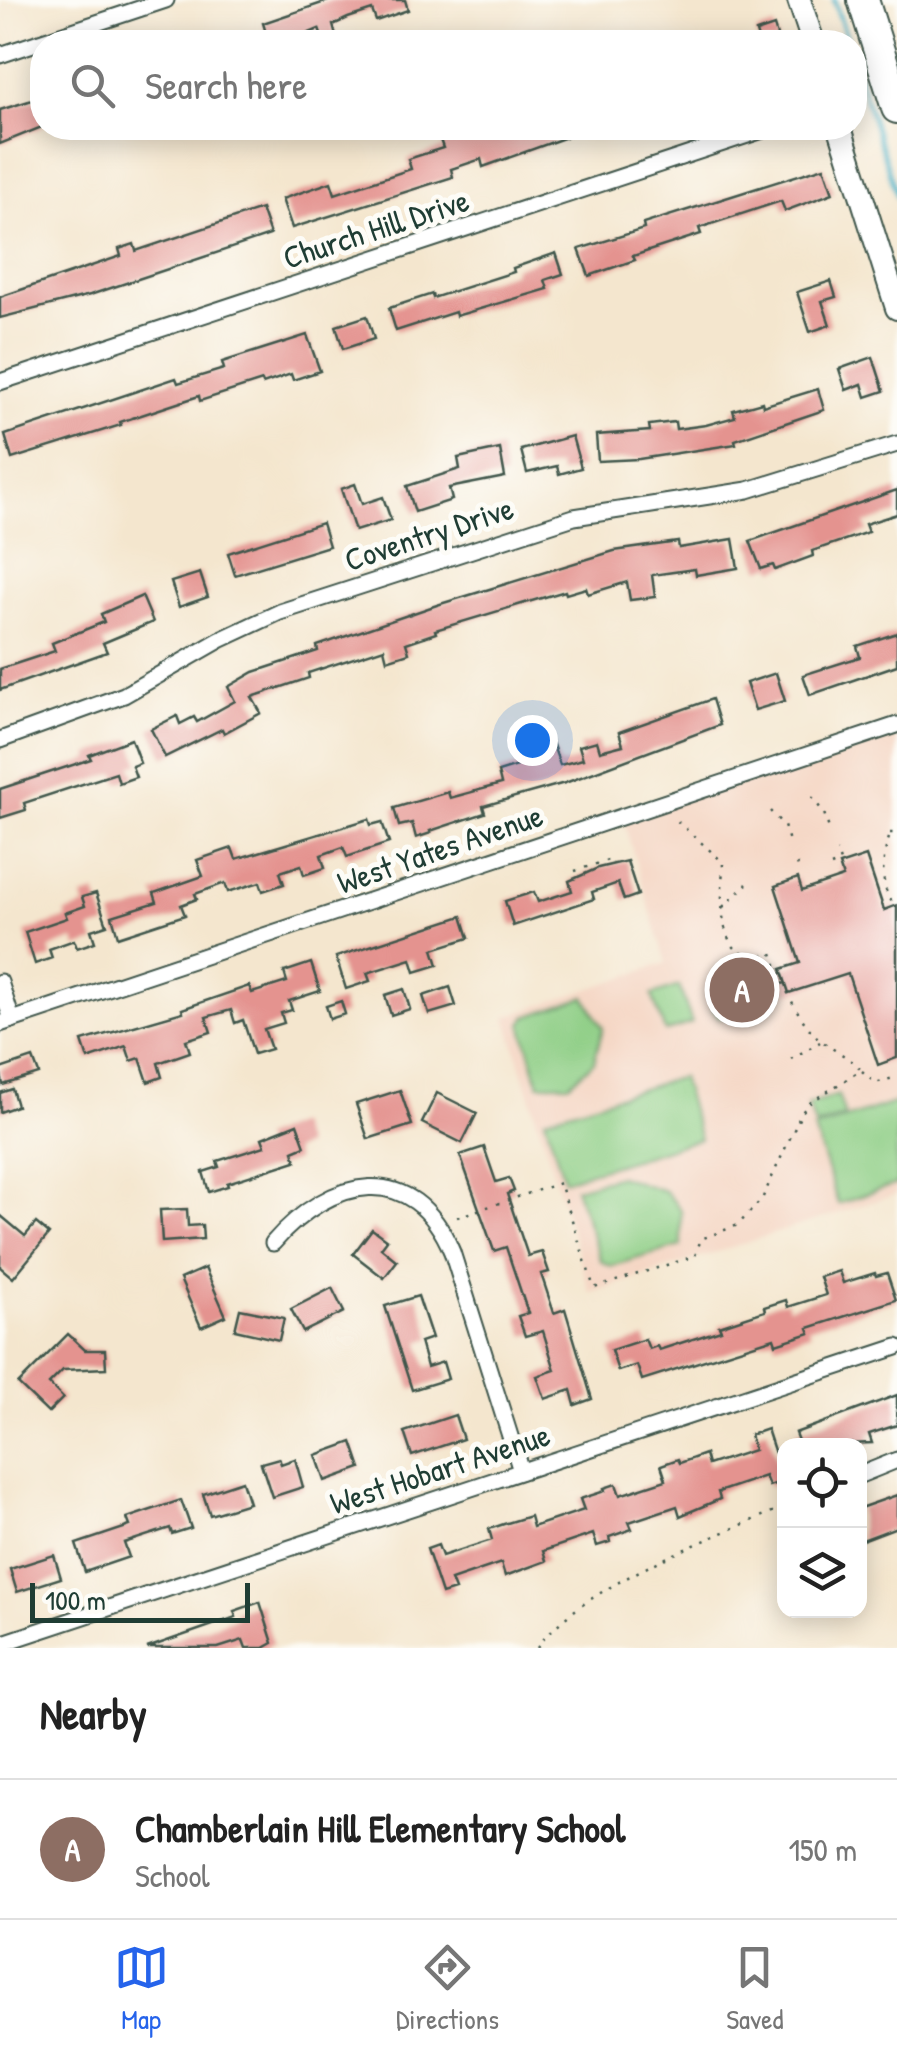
<!DOCTYPE html>
<style>
:root{--surface:#fff;--page:#f6f6f6;--text:#222;--muted:#767676;--line:#e0e0e0;--accent:#2563eb}
body{margin:0;font-family:"Patrick Hand",sans-serif;background:var(--page);color:var(--text)}
.controls{position:absolute;right:30px;bottom:30px;display:grid;overflow:hidden;border-radius:20px;box-shadow:0 5px 25px #0003}
.controls button{width:90px;height:90px;display:grid;place-items:center;padding:0;border:0;border-bottom:2px solid var(--line);background:var(--surface);color:var(--text);font:50px sans-serif}
.scale{position:absolute;left:30px;bottom:25px;width:220px;box-sizing:border-box;padding-left:10px;border:5px solid #1f3d34;border-top:0;font-size:28px;line-height:35px;white-space:nowrap;color:#1f3d34;-webkit-text-stroke:8px #fdfcf7;paint-order:stroke}
.you{position:absolute;left:532px;top:740px;width:35px;height:35px;margin:-25px;border:8px solid #fff;border-radius:50%;background:#1a73e8;box-shadow:0 0 0 15px #1a73e833}
.badge{display:grid;place-items:center;width:65px;height:65px;border-radius:50%;background:var(--accent);color:#fff;font-size:32px;font-weight:700}
.pin{position:absolute;translate:-50% -50%;border:5px solid #fff;box-shadow:0 2px 10px #0006}
.list{margin:0;padding:0;list-style:none}
h2{display:flex;justify-content:space-between;align-items:center;height:130px;margin:0;padding:0 40px;font-size:42px}
h2 small{font-size:32px;font-weight:400;color:var(--muted)}
.list li{display:grid;grid-template-columns:65px 1fr auto;gap:30px;align-items:center;box-sizing:border-box;height:140px;padding:0 40px;border-top:2px solid var(--line)}
.list b{display:block;font-size:38px;white-space:nowrap}
.list p{margin:0;font-size:32px;white-space:nowrap;color:var(--muted)}
.list em{font-size:32px;font-style:normal;color:var(--muted)}
.icon{flex:none;width:55px;height:55px;fill:none;stroke:currentColor;stroke-width:2;stroke-linecap:round;stroke-linejoin:round}
.map{position:relative;flex:none;width:897px;height:1648px;overflow:hidden}
.search{position:absolute;background:var(--surface);box-shadow:0 5px 25px #0003;left:30px;right:30px;top:30px;height:110px;display:flex;align-items:center;gap:25px;box-sizing:border-box;padding:0 35px;border-radius:40px;color:var(--muted);font-size:38px}
.sheet{height:270px;background:var(--surface)}
nav{display:flex;justify-content:space-around;align-items:center;box-sizing:border-box;height:140px;border-top:2px solid var(--line);background:var(--surface);font-size:28px;color:var(--muted)}
nav a{display:grid;justify-items:center;gap:5px}
nav .on{color:var(--accent)}
.map>svg:first-child{display:block}
.built{fill:#f4d3c0}
.green{fill:#8ece85;stroke:#56865c;stroke-width:2.5}
.lines{fill:none;stroke-linecap:round;stroke-linejoin:round}
.stream{stroke:#46b0c4;stroke-width:5}
.building{fill:#e4938f}
.street-casing{stroke:#3f564b;stroke-width:19}
.secondary-casing{stroke:#3f564b;stroke-width:26}
.highway-casing{stroke:#3f564b;stroke-width:34}
.path{stroke:#3f564b;stroke-width:2.5;stroke-dasharray:2.5 8;stroke-linecap:butt}
.street{stroke:#fff;stroke-width:15}
.secondary{stroke:#fff;stroke-width:22}
.highway{stroke:#fff;stroke-width:30}
.labels{text-anchor:middle;stroke-width:10;stroke-linejoin:round;paint-order:stroke}
.street-label{font-size:32px;fill:#1f3d34;stroke:#fdfcf7}
</style>
<div class="map">
<svg width="897" height="1648" viewBox="0 0 897 1648">
<rect width="100%" height="100%" fill="#fdfcf7"/>
<filter id="ink" filterUnits="userSpaceOnUse"><feTurbulence type="fractalNoise" baseFrequency=".01" numOctaves="2"/><feDisplacementMap in="SourceGraphic" scale="20" xChannelSelector="R" yChannelSelector="G"/><feConvolveMatrix kernelMatrix="1 2 1 2 8 2 1 2 1" color-interpolation-filters="sRGB"/></filter>
<filter id="wash" filterUnits="userSpaceOnUse"><feTurbulence type="fractalNoise" baseFrequency=".0048" numOctaves="4" result="noise"/><feDisplacementMap in="SourceGraphic" scale="40" xChannelSelector="R" yChannelSelector="G"/><feGaussianBlur stdDeviation="2.25" result="paint"/><feColorMatrix in="noise" values="0 0 0 0 0 0 0 0 0 0 0 0 0 0 0 0 0 1.4 0 .05"/><feComposite in="paint" operator="in"/></filter>
<g filter="url(#wash)">
<rect width="100%" height="100%" fill="#f4e6ce"/>
<polygon class="built" points="897,725 897,1194 590,1293 506,1017 666,963 622,816"/>
<g class="green">
<polygon points="771,963 782,994 758,1004 747,1015 740,1011 719,1018 711,1006 743,995 739,981 750,978 747,970"/>
<polygon points="679,986 692,1023 665,1032 652,995"/>
<polygon points="585,997 603,1028 594,1062 569,1084 539,1084 522,1024 526,1017"/>
<polygon points="681,1077 700,1139 564,1180 545,1118"/>
<polygon points="838,1095 845,1116 815,1126 808,1105"/>
<polygon points="897,1102 897,1184 838,1204 814,1129"/>
<polygon points="619,1176 665,1191 681,1210 681,1246 611,1266 601,1261 575,1188"/>
</g>
<g class="lines">
<g class="stream">
<polyline points="834,0 848,42"/>
<polyline points="854,63 897,196"/>
</g>
</g>
<g id="blocks">
<g class="building">
<polygon points="331,0 405,0 408,10 376,21 372,10 348,18 333,25 336,36 323,40 319,29 288,42 246,42 266,33 263,23"/>
<polygon points="774,26 779,42 759,42 756,32"/>
<polygon points="42,97 42,127 0,144 0,110"/>
<polygon points="436,128 486,128 488,134 507,128 586,128 586,130 483,167 481,159 451,169 453,177 292,228 282,199 331,182 335,194 411,169 408,159 443,148"/>
<polygon points="824,167 833,193 785,211 781,201 699,228 701,234 633,256 635,260 589,276 579,249 644,229 643,224"/>
<polygon points="261,209 270,235 90,295 0,318 0,297 121,256 119,249 134,244 136,251"/>
<polygon points="556,253 563,274 545,280 548,289 456,316 455,312 396,331 389,308 432,294 433,298 514,272 513,268"/>
<polygon points="831,281 836,297 822,301 830,325 810,332 797,292"/>
<polygon points="367,316 374,339 343,349 336,326"/>
<polygon points="307,335 320,371 293,380 291,374 263,384 262,381 200,401 199,396 120,422 121,425 12,459 5,435 176,378 178,383 224,369 222,362"/>
<polygon points="873,357 884,391 866,397 862,384 846,390 839,369"/>
<polygon points="818,389 824,410 735,440 736,444 639,459 598,461 596,435 650,431 649,425 675,422 676,429 706,425 735,417 733,410 762,402 763,406"/>
<polygon points="572,436 581,468 559,474 557,466 527,473 521,450"/>
<polygon points="500,449 505,477 449,488 452,500 415,512 407,486 460,469 458,458"/>
<polygon points="355,484 362,504 383,497 391,520 355,531 341,489"/>
<polygon points="897,490 897,514 865,524 868,532 812,551 813,556 775,570 773,565 761,569 750,541"/>
<polygon points="322,523 329,546 235,575 228,553"/>
<polygon points="733,539 738,568 696,575 695,569 652,575 655,597 630,600 627,582 588,594 586,588 566,594 565,591 435,630 436,633 406,643 409,653 387,660 384,648 308,673 309,678 252,697 261,713 224,733 222,729 165,757 151,729 177,716 180,724 194,717 197,722 235,701 228,687 254,672 318,651 317,646 437,605 614,551 678,542 679,548"/>
<polygon points="200,573 208,597 179,607 171,582"/>
<polygon points="142,596 153,622 103,643 107,652 0,690 0,669 55,651 52,643 104,622 101,614"/>
<polygon points="897,633 897,665 810,695 803,675 860,657 857,646"/>
<polygon points="776,673 785,701 755,710 746,683"/>
<polygon points="712,699 720,725 565,783 483,806 485,813 430,831 431,833 416,838 412,823 399,826 394,808 448,792 450,798 501,784 498,772 521,765 520,760 537,755 535,747 552,742 560,765 583,759 579,746 597,741 600,751 623,745 619,732"/>
<polygon points="131,739 140,763 132,766 136,777 119,783 116,773 24,803 26,810 0,818 0,789 91,759 89,755"/>
<polygon points="369,819 371,825 382,822 389,843 347,857 343,847 321,855 325,868 304,875 301,865 280,872 284,884 263,891 260,882 228,892 225,883 195,894 197,899 181,905 185,915 118,937 112,916 157,902 154,893 203,876 197,860 232,848 236,859"/>
<polygon points="866,856 884,910 897,905 897,1058 878,1065 848,974 789,993 781,969 800,963 775,886 798,878 802,891 843,877 839,865"/>
<polygon points="627,861 638,895 624,900 618,883 592,892 594,899 513,926 505,901 534,892 538,902 572,891 569,881 598,868"/>
<polygon points="96,893 107,925 91,930 95,942 77,948 74,940 49,949 52,958 35,964 25,932 67,918 65,913 85,906 82,897"/>
<polygon points="462,916 469,938 433,949 438,965 415,972 411,959 367,973 370,981 346,989 336,957"/>
<polygon points="311,963 320,991 289,1001 292,1010 281,1013 284,1023 264,1029 271,1049 254,1054 243,1020 235,1023 231,1010 206,1017 211,1032 186,1040 190,1052 158,1063 162,1077 148,1082 140,1058 131,1061 126,1046 88,1059 82,1041 183,1012 182,1009 249,986 252,993 287,982 284,972"/>
<polygon points="450,987 456,1006 429,1014 423,996"/>
<polygon points="404,989 410,1009 391,1015 385,995"/>
<polygon points="341,1001 345,1014 330,1019 326,1006"/>
<polygon points="33,1058 39,1074 3,1085 0,1069"/>
<polygon points="12,1089 17,1106 0,1112 0,1093"/>
<polygon points="400,1090 412,1125 368,1139 356,1104"/>
<polygon points="437,1093 477,1113 462,1143 422,1123"/>
<polygon points="297,1124 305,1146 293,1151 296,1161 227,1183 228,1186 209,1192 203,1172 219,1167 217,1161 265,1146 262,1138"/>
<polygon points="484,1147 496,1182 509,1178 514,1191 507,1194 528,1256 542,1252 549,1272 541,1274 554,1313 565,1309 592,1399 575,1405 571,1390 545,1399 537,1376 555,1370 543,1331 525,1336 518,1316 528,1313 506,1247 494,1251 460,1155"/>
<polygon points="187,1209 188,1226 202,1225 203,1239 162,1242 160,1210"/>
<polygon points="0,1215 25,1236 36,1223 49,1234 13,1278 0,1267"/>
<polygon points="372,1229 387,1240 381,1248 397,1261 384,1278 353,1254"/>
<polygon points="205,1268 226,1316 201,1327 180,1279"/>
<polygon points="839,1271 843,1283 875,1273 876,1276 887,1273 896,1300 808,1328 810,1333 776,1344 774,1338 642,1380 637,1365 618,1371 611,1350 645,1339 649,1349 657,1346 659,1350 721,1330 719,1326 765,1311 764,1307 786,1300 788,1307 826,1295 820,1277"/>
<polygon points="332,1288 344,1312 303,1332 291,1309"/>
<polygon points="418,1296 432,1338 420,1342 427,1367 443,1362 448,1379 412,1390 385,1306"/>
<polygon points="240,1309 284,1318 279,1340 235,1330"/>
<polygon points="68,1334 85,1350 105,1350 106,1368 63,1370 49,1384 63,1398 48,1413 18,1384"/>
<polygon points="897,1395 897,1425 869,1434 872,1443 800,1446 795,1433"/>
<polygon points="455,1415 463,1439 412,1456 404,1432"/>
<polygon points="767,1429 784,1481 769,1486 765,1476 718,1492 720,1499 680,1516 677,1506 629,1522 632,1529 609,1537 610,1542 597,1546 593,1534 543,1551 546,1561 505,1576 501,1563 451,1580 455,1590 442,1594 427,1549 438,1545 442,1556 492,1540 489,1529 504,1524 530,1516 533,1527 584,1510 580,1499 605,1491 604,1488 616,1484 620,1495 666,1480 661,1465 678,1459 680,1463 705,1454 708,1465 754,1450 750,1435"/>
<polygon points="352,1442 361,1468 325,1481 316,1455"/>
<polygon points="279,1458 281,1464 295,1459 303,1487 272,1497 261,1463"/>
<polygon points="242,1481 249,1503 210,1515 203,1494"/>
<polygon points="897,1495 897,1527 860,1541 860,1508"/>
<polygon points="181,1500 191,1528 172,1534 170,1528 124,1543 129,1557 85,1572 76,1544 130,1526 127,1518"/>
<polygon points="54,1555 61,1578 17,1592 10,1569"/>
<polygon points="260,1602 273,1643 264,1648 246,1648 243,1640 218,1648 147,1648 236,1617 234,1611"/>
</g>
</g>
</g>
<g filter="url(#ink)">
<use href="#blocks" fill-opacity="0" stroke="#3f564b" stroke-width="2.5"/>
<g class="lines">
<g class="street-casing">
<g id="street">
<polyline points="0,55 166,0"/>
<polyline points="0,382 769,128"/>
<polyline points="0,740 124,695 220,640 280,612 574,517 748,490 897,444"/>
<polyline points="0,982 12,1020"/>
<polyline points="0,1024 897,725"/>
<path d="M 273,1243 C 330,1177 413,1158 452,1252 L 521,1471"/>
<polyline points="860,1475 897,1460"/>
<polyline points="0,1644 897,1347"/>
</g>
</g>
<g class="secondary-casing">
<g id="secondary">
<polyline points="799,0 813,42"/>
<polyline points="840,128 897,308"/>
</g>
</g>
<g class="highway-casing">
<polyline id="highway" points="863,0 897,108"/>
</g>
<g class="path">
<polyline points="812,797 824,813 830,832"/>
<polyline points="770,811 784,826 790,844"/>
<polyline points="890,833 897,833"/>
<path d="M 889,838 C 882,857 879,889 894,904 L 897,902"/>
<polyline points="797,864 798,867"/>
<polyline points="831,866 840,862 836,851"/>
<polyline points="575,871 611,859 613,863"/>
<polyline points="723,907 747,884"/>
<polyline points="791,1059 820,1042"/>
<polyline points="862,1071 875,1083 897,1077"/>
<path d="M 457,1217 L 560,1183 L 594,1288 L 695,1256 L 701,1239 L 738,1225 L 762,1199 L 802,1112 L 811,1102 L 861,1070 C 849,1056 837,1053 823,1042 C 799,1024 781,981 772,953 C 713,971 722,898 723,862 L 676,820"/>
<path d="M 537,1648 C 579,1586 715,1537 784,1507"/>
</g>
<use href="#street" class="street"/>
<use href="#secondary" class="secondary"/>
<use href="#highway" class="highway"/>
</g>
</g>
<g class="labels">
<g class="street-label">
<text transform="translate(376 229) rotate(-18)" y="11">Church Hill Drive</text>
<text transform="translate(429 534) rotate(-18)" y="11">Coventry Drive</text>
<text transform="translate(440 849) rotate(-19)" y="11">West Yates Avenue</text>
<text transform="translate(440 1469) rotate(-18)" y="11">West Hobart Avenue</text>
</g>
</g>
</svg>
<div class="controls">
<button><svg class="icon" aria-label="locate" viewBox="0 0 24 24"><circle cx="12" cy="12" r="6"/><path d="M12 2v4M12 18v4M2 12h4M18 12h4"/></svg></button>
<button><svg class="icon" aria-label="layers" viewBox="0 0 24 24"><path d="M12 4l9 5-9 5-9-5zM3 14l9 5 9-5"/></svg></button>
</div>
<div class="scale">100 m</div>
<div class="you"></div>
<div class="pin badge" style="left:742px;top:990px;background:#8d6e63">A</div>
<div class="search"><svg class="icon" aria-label="search" viewBox="0 0 24 24"><circle cx="10" cy="10" r="6"/><path d="M15 15l6 6"/></svg>Search here</div>
</div>
<section class="sheet">
<h2>Nearby<small></small></h2>
<ul class="list">
<li><span class="badge" style="background:#8d6e63">A</span><div><b>Chamberlain Hill Elementary School</b><p>School</p></div><em>150 m</em></li>
</ul>
</section>
<nav>
<a class="on"><svg class="icon" aria-label="map" viewBox="0 0 24 24"><path d="M3 6l6-2 6 2 6-2v14l-6 2-6-2-6 2zM9 4v14M15 6v14"/></svg>Map</a>
<a><svg class="icon" aria-label="directions" viewBox="0 0 24 24"><path d="M12 3l9 9-9 9-9-9zM9 14v-3h6M13 9l2 2-2 2"/></svg>Directions</a>
<a><svg class="icon" aria-label="saved" viewBox="0 0 24 24"><path d="M7 4h10v16l-5-4-5 4z"/></svg>Saved</a>
</nav>
